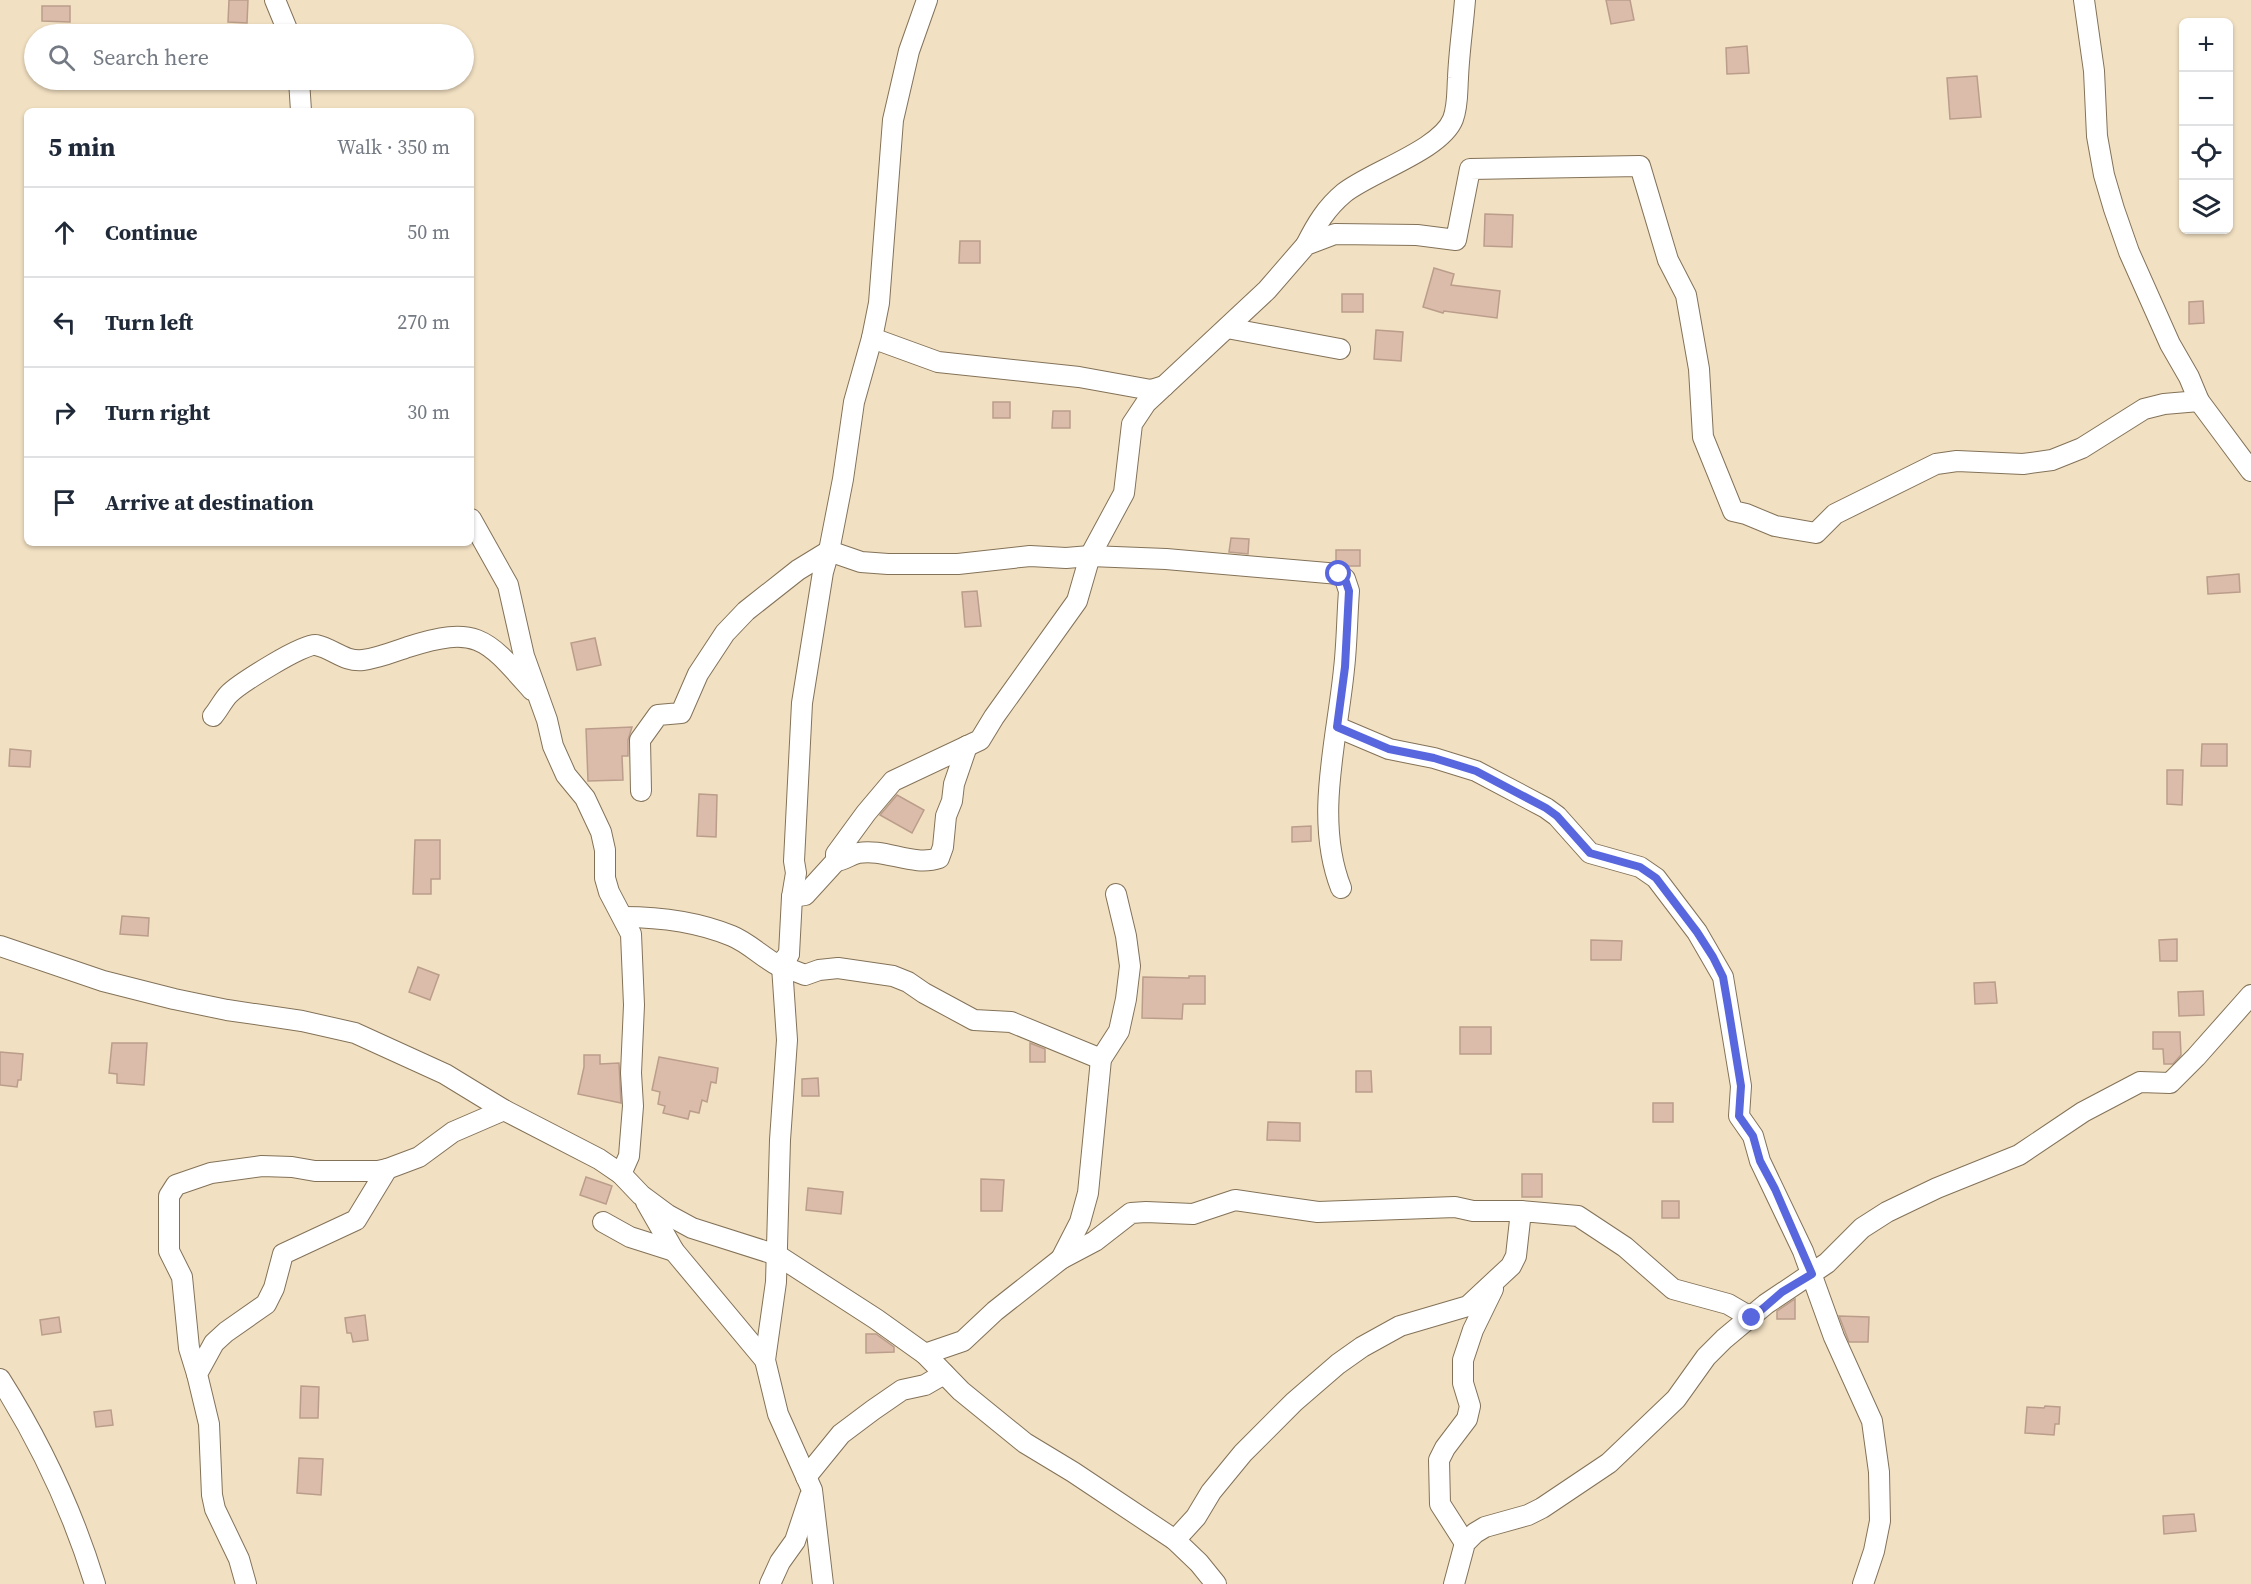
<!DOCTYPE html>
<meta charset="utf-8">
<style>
:root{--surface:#fff;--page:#f2f2f3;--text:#1f2937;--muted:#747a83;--line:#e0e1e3}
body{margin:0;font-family:"Source Serif 4",serif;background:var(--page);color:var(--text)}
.controls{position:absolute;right:18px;top:18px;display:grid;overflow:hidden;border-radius:9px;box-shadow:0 2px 4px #0004}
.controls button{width:54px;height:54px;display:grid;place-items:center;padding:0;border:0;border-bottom:2px solid var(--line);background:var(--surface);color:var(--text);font:30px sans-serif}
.stop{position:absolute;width:18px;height:18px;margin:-14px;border:4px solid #5967de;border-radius:50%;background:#fff}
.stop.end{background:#5967de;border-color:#fff;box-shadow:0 2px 6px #0008}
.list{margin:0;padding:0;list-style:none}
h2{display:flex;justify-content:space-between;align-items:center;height:78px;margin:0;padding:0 24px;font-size:26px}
h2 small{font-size:20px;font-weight:400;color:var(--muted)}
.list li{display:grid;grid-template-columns:39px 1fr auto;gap:18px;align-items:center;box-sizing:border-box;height:90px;padding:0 24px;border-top:2px solid var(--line)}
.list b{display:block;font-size:22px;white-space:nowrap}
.list em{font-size:20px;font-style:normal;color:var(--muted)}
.icon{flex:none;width:33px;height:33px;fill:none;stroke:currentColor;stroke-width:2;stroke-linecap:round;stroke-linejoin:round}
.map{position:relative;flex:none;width:2251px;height:1584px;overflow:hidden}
.search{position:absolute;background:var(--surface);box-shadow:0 2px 4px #0004;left:24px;top:24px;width:450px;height:66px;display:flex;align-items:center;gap:15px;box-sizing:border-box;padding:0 21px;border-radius:33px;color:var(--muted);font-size:22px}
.panel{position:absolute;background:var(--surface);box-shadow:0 2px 4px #0004;left:24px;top:108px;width:450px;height:438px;border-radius:9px}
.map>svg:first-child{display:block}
.building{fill:#dbbcaa;stroke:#bb9d8b;stroke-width:1.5}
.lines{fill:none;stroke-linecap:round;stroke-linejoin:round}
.minor-casing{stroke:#837258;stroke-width:22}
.minor{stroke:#fff;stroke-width:20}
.route{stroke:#5967de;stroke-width:8}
</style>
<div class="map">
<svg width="2251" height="1584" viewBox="0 0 2251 1584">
<rect width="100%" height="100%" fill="#f2e0c2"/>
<g class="building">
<polygon points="229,0 248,0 247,23 228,22"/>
<polygon points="1606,0 1630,0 1634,20 1611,24"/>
<polygon points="42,6 70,6 70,22 42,21"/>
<polygon points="1747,46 1749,73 1727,74 1726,48"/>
<polygon points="1977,76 1981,117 1950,119 1947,78"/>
<polygon points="1485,214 1513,215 1512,247 1484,246"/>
<polygon points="960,241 980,241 980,263 959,263"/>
<polygon points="1434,268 1454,274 1451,285 1500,291 1497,318 1444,311 1443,313 1423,307"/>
<rect x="1342" y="294" width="21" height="18"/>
<polygon points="2203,301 2204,323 2189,324 2189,302"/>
<polygon points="1376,330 1403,332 1401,361 1374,359"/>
<rect x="993" y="402" width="17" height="16"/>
<polygon points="1053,411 1070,411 1070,428 1052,428"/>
<polygon points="1231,538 1249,539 1248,554 1229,552"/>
<polygon points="1336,550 1360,550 1360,566 1348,566 1336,562"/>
<polygon points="2239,574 2240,592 2208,594 2207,577"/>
<polygon points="977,591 981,626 965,627 962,592"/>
<polygon points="595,638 601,665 577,670 571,643"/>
<polygon points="632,727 628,740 628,756 622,756 623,780 588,781 586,729"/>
<polygon points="2202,744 2227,744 2227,766 2201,766"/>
<polygon points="10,749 31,751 30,767 9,766"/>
<polygon points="2167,770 2183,770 2182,805 2167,804"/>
<polygon points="699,794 717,795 716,837 697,836"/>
<polygon points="897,795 924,810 912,833 880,815"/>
<polygon points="1311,826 1311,841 1292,842 1292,827"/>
<polygon points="415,840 440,840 440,879 431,879 431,894 413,894"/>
<polygon points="122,916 149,918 148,936 120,934"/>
<polygon points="2177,939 2177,961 2160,961 2159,940"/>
<polygon points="1591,940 1622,941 1621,960 1591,960"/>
<polygon points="418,967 439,975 430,1000 409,992"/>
<polygon points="1189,976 1205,976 1205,1004 1183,1004 1182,1019 1142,1018 1143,977 1189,978"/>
<polygon points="1995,982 1997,1003 1975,1004 1974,983"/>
<polygon points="2203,991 2204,1015 2179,1016 2178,992"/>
<rect x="1460" y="1027" width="31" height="27"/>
<polygon points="2153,1032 2180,1032 2181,1055 2173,1064 2164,1064 2163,1049 2153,1049"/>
<polygon points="112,1043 147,1043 144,1085 117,1083 117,1074 109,1073"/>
<polygon points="1030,1043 1045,1049 1045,1062 1030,1062"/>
<polygon points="0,1052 23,1054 21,1080 18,1080 17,1087 0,1085"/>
<polygon points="584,1055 600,1055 600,1064 619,1063 621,1103 578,1094 584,1067"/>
<polygon points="659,1057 718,1068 716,1083 711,1082 707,1102 702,1100 699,1113 690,1111 688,1119 663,1113 665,1106 658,1104 660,1092 652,1090"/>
<polygon points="1356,1071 1371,1071 1372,1092 1356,1092"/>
<polygon points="818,1078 819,1096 802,1096 802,1079"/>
<rect x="1653" y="1103" width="20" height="19"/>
<polygon points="1268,1122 1300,1123 1300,1141 1267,1140"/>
<rect x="1522" y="1174" width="20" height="23"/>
<polygon points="586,1177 612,1186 606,1204 580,1195"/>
<polygon points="981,1179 1004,1180 1002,1211 981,1211"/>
<polygon points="808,1188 843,1192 841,1214 806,1210"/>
<rect x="1662" y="1201" width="17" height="17"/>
<polygon points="1795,1299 1795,1319 1777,1319 1777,1311"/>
<polygon points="365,1315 368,1340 353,1342 351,1333 347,1333 345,1318"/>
<polygon points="1839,1316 1869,1317 1868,1342 1849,1342"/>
<polygon points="59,1317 61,1332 42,1335 40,1320"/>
<polygon points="866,1334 876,1334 894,1347 894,1352 866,1353"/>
<polygon points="301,1386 319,1387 318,1418 300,1418"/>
<polygon points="2045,1406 2060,1407 2059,1424 2055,1424 2054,1435 2025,1433 2027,1407 2044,1408"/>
<polygon points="111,1410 113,1425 96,1427 94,1412"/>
<polygon points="299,1458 323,1459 321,1495 297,1493"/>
<polygon points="2194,1514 2196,1531 2164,1534 2163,1516"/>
</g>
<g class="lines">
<g class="minor-casing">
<g id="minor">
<polyline points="275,0 289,34"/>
<polyline points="2084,0 2094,71 2097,136 2104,175 2114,209 2129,252 2170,344 2189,377 2199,401 2251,471"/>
<polyline points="299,80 301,111"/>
<path d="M 1306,245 C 1316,225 1326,208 1344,193 C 1370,172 1441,150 1453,119 C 1458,106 1457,92 1458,78 C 1459,52 1463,26 1465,0"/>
<polyline points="1227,328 1340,349"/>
<polyline points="872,338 938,362 1079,377 1151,390 1164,386"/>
<polyline points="471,519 508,585 524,656 547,720 553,746 566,775 585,798 601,832 605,850 605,878 609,892 631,934 634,1005 631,1073 633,1106 629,1156 621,1174"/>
<path d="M 213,716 C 219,709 223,700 229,694 C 239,684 305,642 316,645 C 334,649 344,662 363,660 C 379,658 393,652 408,647 C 477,625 486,638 532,690"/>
<polyline points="1337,727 1389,749 1434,758 1476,771 1546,808 1557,816 1590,853 1640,867 1656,878 1697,932 1723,977 1741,1086 1739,1116 1753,1136 1760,1161 1803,1251 1834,1337 1872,1421 1879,1472 1880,1521 1874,1551 1863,1584"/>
<path d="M 641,791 L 640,740 L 658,715 L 681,713 L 698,674 L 725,633 L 746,611 L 798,570 L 829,551 L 861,562 L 888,564 L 958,564 L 1030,556 L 1066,558 L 1090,556 L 1166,559 L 1339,574 L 1345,579 L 1349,591 C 1347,617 1347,643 1344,669 C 1337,741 1314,819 1341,888"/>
<path d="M 836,861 C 844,860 850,855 858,853 C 885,848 913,867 939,858 L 943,847 L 946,816 L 952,801 L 954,784 L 967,746"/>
<polyline points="792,897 805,895 836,861 836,854 866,813 893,781 980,740 994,717 1077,601 1090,556 1124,493 1132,424 1146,403 1267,290 1306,245 1335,234 1417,235 1456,240 1470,169 1640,166 1668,260 1686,295 1699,369 1703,437 1733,511 1746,514 1775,526 1816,533 1835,514 1936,464 1957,461 2023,464 2052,460 2082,448 2144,409 2164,404 2199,401"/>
<path d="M 623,917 C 660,917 698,922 732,936 C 749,943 762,957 779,966 L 789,954"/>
<polyline points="0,946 103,981 174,999 227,1010 302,1021 355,1033 445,1074 504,1110 599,1159 621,1174 641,1195 668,1215 692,1228 777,1255 876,1319 925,1354 961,1391 1025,1443 1073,1472 1175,1540 1199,1563 1216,1584"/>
<polyline points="782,966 805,975 819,970 838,968 893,976 908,982 924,993 974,1020 1011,1022 1101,1059"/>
<polyline points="646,1202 674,1251 765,1360"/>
<polyline points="603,1222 630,1237 674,1251"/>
<polyline points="1061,1259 1080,1222 1088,1193 1101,1059 1119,1031 1126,999 1130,966 1126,936 1116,894"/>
<polyline points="925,1354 963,1341 995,1311 1061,1259 1095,1241 1131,1213 1146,1212 1193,1214 1235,1200 1318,1212 1455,1207 1473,1211 1521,1211"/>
<polyline points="197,1374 189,1348 182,1277 169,1251 169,1196 176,1185 211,1173 262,1166 292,1167 315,1171 378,1171 387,1169"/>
<path d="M 0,1379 C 40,1442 73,1512 95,1584"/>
<polyline points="806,1477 841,1434 873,1410 902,1390 925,1385 944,1374"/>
<polyline points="1175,1540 1196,1517 1211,1492 1243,1453 1294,1402 1338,1364 1362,1347 1400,1326 1468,1306 1511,1266 1516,1256 1521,1211 1578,1216 1625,1247 1673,1289 1728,1304 1752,1318"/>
<polyline points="1465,1543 1440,1504 1439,1460 1445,1448 1467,1419 1470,1406 1463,1383 1463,1360 1473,1330 1493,1289"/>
<polyline points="246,1584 239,1559 215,1509 212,1495 209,1424 197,1374 214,1343 226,1332 266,1304 274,1288 283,1254 356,1220 387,1169 419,1157 453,1132 504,1110"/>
<polyline points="770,1584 780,1562 795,1541 810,1496"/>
<polyline points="823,1584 812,1490 778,1414 765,1360 776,1282 780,1140 787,1040 782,966 789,954 792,897 796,873 794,861 802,703 823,572 829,551 843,479 854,402 872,338 879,303 893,120 909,51 927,0"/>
<polyline points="1454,1584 1465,1543 1475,1533 1485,1527 1528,1515 1542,1508 1609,1463 1676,1399 1706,1357 1724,1339 1766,1304 1827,1263 1862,1228 1887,1212 1937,1188 2019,1155 2083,1112 2140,1082 2170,1083 2196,1057 2251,995"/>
</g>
</g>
<use href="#minor" class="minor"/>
</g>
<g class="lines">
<polyline class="route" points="1339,574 1345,579 1349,591 1345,667 1337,727 1389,749 1434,758 1476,771 1546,808 1557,816 1590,853 1640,867 1656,878 1697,932 1713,957 1723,977 1728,1006 1741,1086 1739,1116 1753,1136 1760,1161 1775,1189 1812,1274 1782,1292 1752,1318"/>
</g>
</svg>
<div class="controls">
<button>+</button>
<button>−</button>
<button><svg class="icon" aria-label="locate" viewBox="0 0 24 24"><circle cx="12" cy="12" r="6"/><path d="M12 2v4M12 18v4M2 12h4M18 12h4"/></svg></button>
<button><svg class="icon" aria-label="layers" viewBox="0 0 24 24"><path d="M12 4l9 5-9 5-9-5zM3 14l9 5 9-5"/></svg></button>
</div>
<div class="stop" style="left:1339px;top:574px"></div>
<div class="stop end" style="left:1752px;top:1318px"></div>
<div class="search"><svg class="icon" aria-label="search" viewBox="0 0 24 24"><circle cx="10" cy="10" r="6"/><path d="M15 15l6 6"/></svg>Search here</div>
<section class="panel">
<h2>5 min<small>Walk · 350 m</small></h2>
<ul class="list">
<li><svg class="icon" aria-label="ahead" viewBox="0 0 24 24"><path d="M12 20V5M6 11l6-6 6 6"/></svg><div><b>Continue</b></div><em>50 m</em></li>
<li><svg class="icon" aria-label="left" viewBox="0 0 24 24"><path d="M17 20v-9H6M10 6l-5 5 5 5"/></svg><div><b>Turn left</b></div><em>270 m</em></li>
<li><svg class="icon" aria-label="right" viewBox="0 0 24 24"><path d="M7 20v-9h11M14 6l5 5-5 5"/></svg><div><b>Turn right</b></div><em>30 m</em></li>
<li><svg class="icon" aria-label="arrive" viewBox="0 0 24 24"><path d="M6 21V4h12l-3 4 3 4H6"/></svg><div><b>Arrive at destination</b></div></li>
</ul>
</section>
</div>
